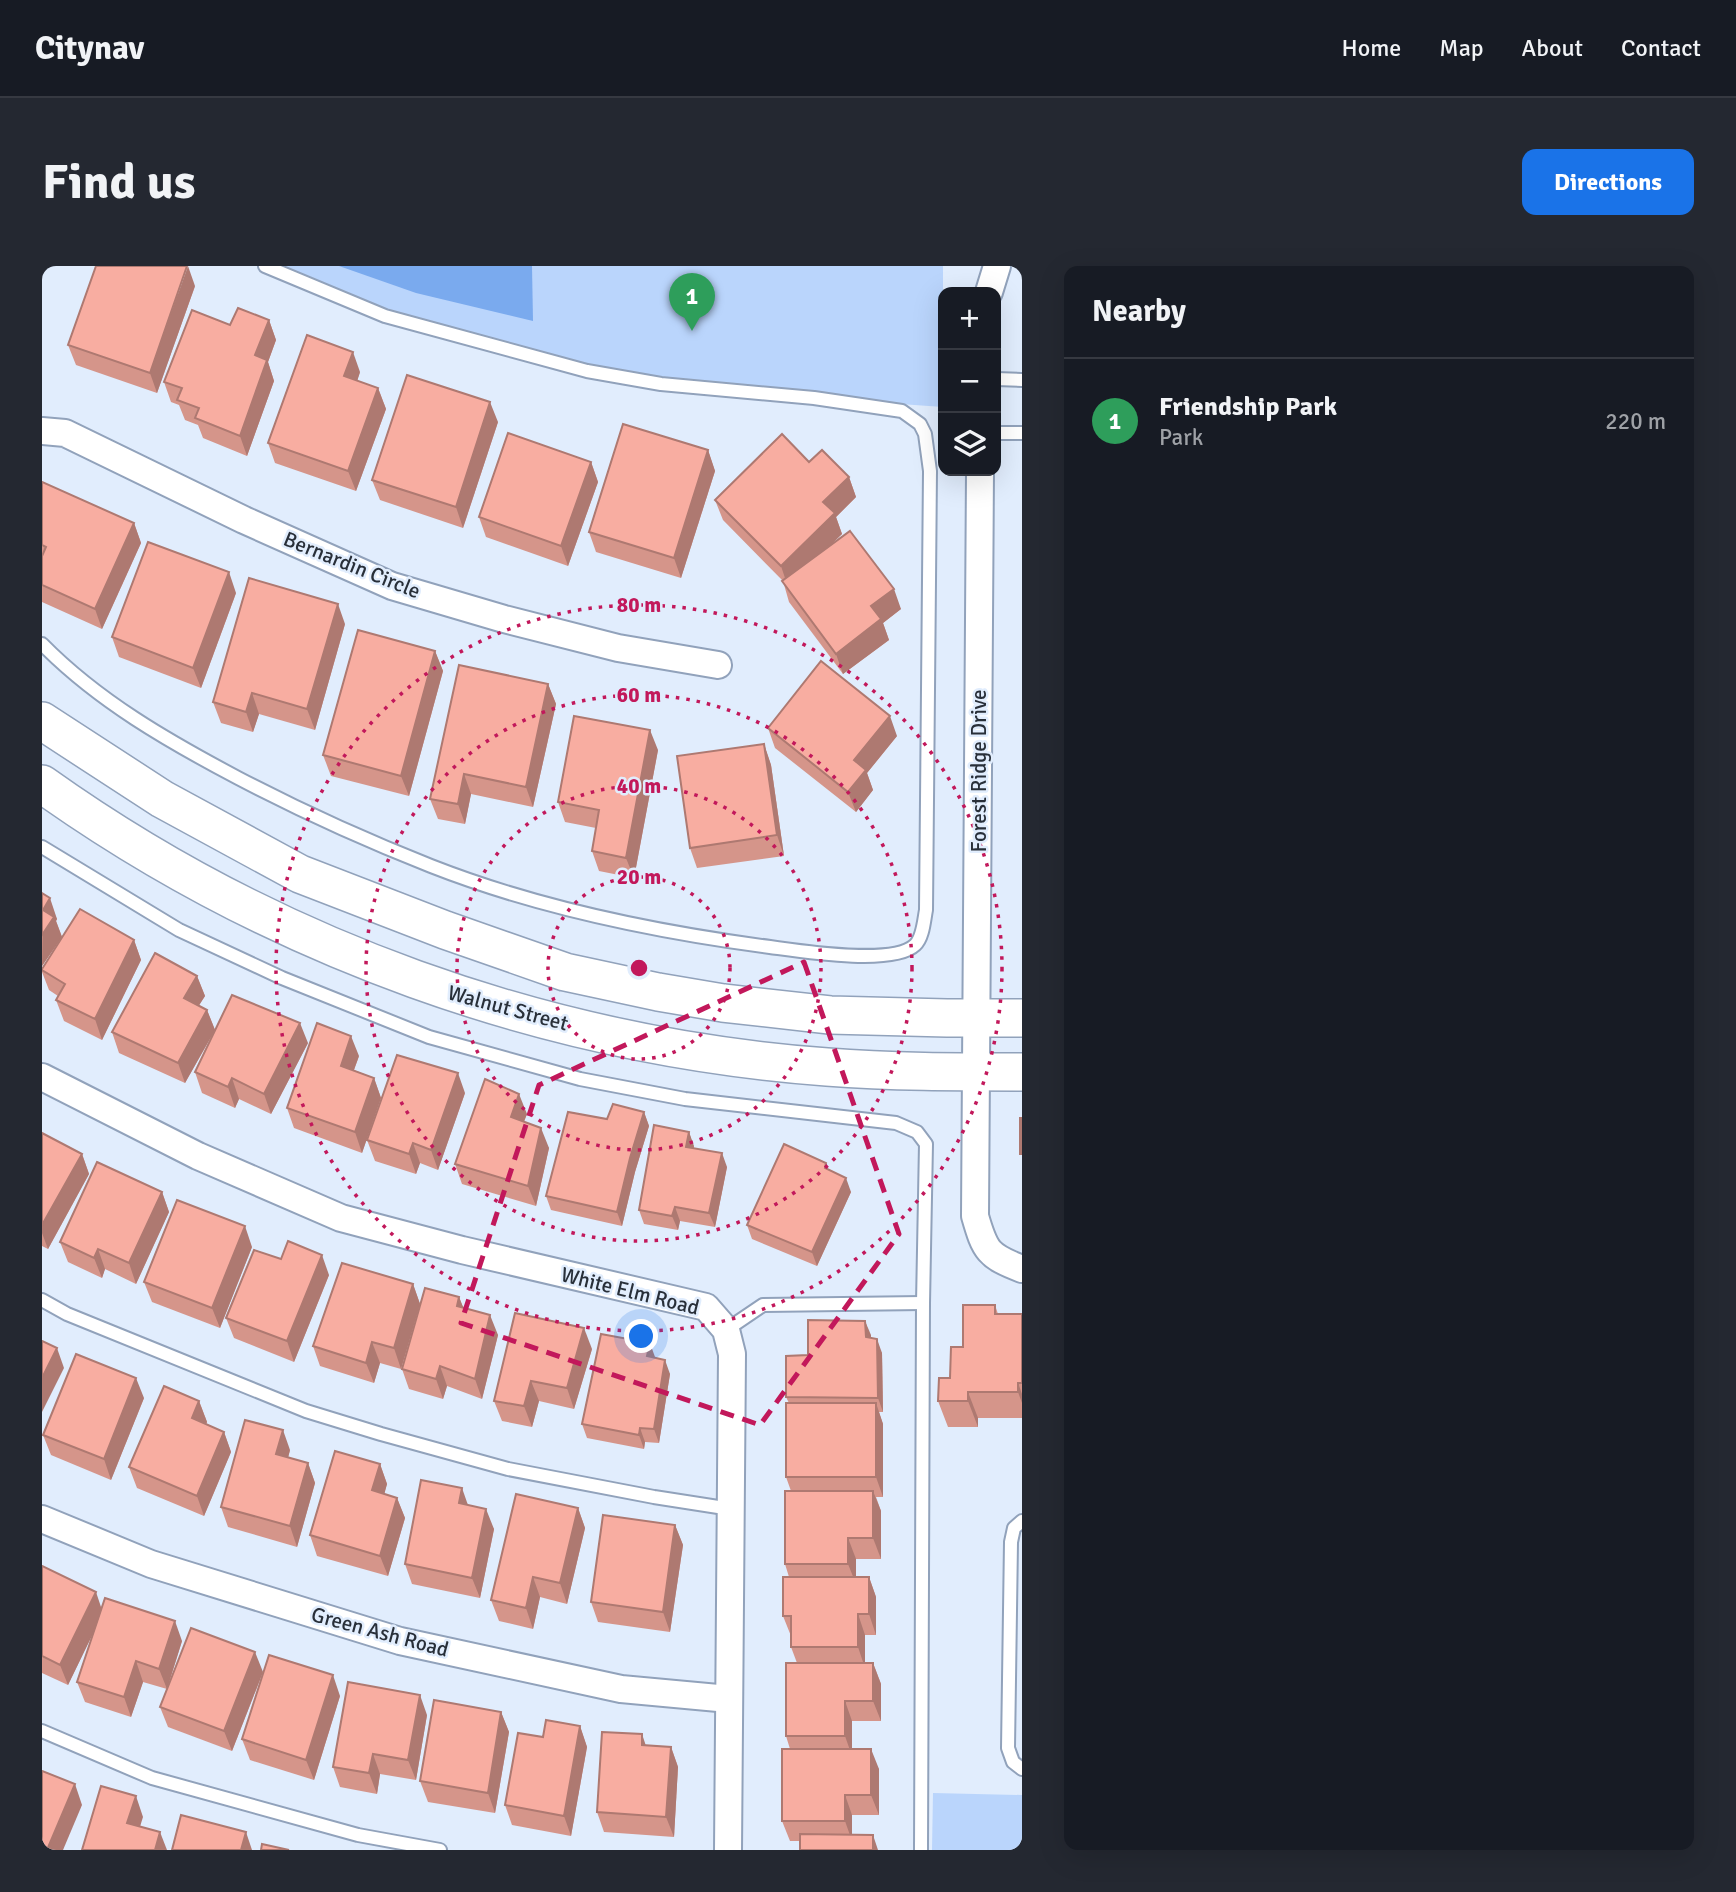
<!DOCTYPE html>
<meta charset="utf-8">
<style>
:root{--surface:#171b24;--page:#242831;--text:#f1f3f6;--muted:#9ea1a6;--line:#363941;--accent:#1a73e8}
body{margin:0;font-family:Signika,sans-serif;background:var(--page);color:var(--text)}
.controls{position:absolute;right:21px;top:21px;display:grid;overflow:hidden;border-radius:14px;box-shadow:0 7px 28px #0002}
.controls button{width:63px;height:63px;display:grid;place-items:center;padding:0;border:0;border-bottom:2px solid var(--line);background:var(--surface);color:var(--text);font:35px sans-serif}
.you{position:absolute;left:600px;top:1071px;width:24px;height:24px;margin:-18px;border:5px solid #fff;border-radius:50%;background:#1a73e8;box-shadow:0 0 0 10px #1a73e833}
.badge{display:grid;place-items:center;width:46px;height:46px;border-radius:50%;background:var(--accent);color:#fff;font-size:23px;font-weight:700}
.pin{position:absolute;translate:-50% -58px;filter:drop-shadow(0 2px 4px #0008)}
.pin::after{content:'';position:absolute;top:37px;width:24px;height:21px;background:inherit;clip-path:polygon(0 0,100% 0,50% 100%)}
.list{margin:0;padding:0;list-style:none}
h2{display:flex;justify-content:space-between;align-items:center;height:91px;margin:0;padding:0 28px;font-size:30px}
h2 small{font-size:23px;font-weight:400;color:var(--muted)}
.list li{display:grid;grid-template-columns:46px 1fr auto;gap:21px;align-items:center;box-sizing:border-box;height:126px;padding:0 28px;border-top:2px solid var(--line)}
.list b{display:block;font-size:26px;white-space:nowrap}
.list p{margin:0;font-size:23px;white-space:nowrap;color:var(--muted)}
.list em{font-size:23px;font-style:normal;color:var(--muted)}
.icon{flex:none;width:38px;height:38px;fill:none;stroke:currentColor;stroke-width:2;stroke-linecap:round;stroke-linejoin:round}
.map{position:relative;flex:none;width:980px;height:1584px;overflow:hidden;border-radius:14px}
header{display:flex;align-items:center;gap:42px;box-sizing:border-box;height:98px;padding:0 35px;background:var(--surface);border-bottom:2px solid var(--line)}
header strong{font-size:33px}
nav{display:flex;gap:38px;margin-inline-start:auto;font-size:24px}
.intro{display:flex;align-items:center;justify-content:space-between;box-sizing:border-box;height:168px;padding:0 42px}
h1{margin:0;font-size:49px}
.button{padding:18px 32px;border-radius:14px;background:var(--accent);color:#fff;font-size:24px;font-weight:700}
main{display:flex;gap:42px;padding:0 42px}
aside{flex:1;background:var(--surface);border-radius:14px;box-shadow:0 7px 28px #0002}
.map>svg:first-child{display:block}
.green{fill:#bad5fc}
.forest{fill:#7aaaee}
.lines{fill:none;stroke-linecap:round;stroke-linejoin:round}
.lane-casing{stroke:#91a2bb;stroke-width:16}
.street-casing{stroke:#91a2bb;stroke-width:30}
.secondary-casing{stroke:#91a2bb;stroke-width:40}
.lane{stroke:#fff;stroke-width:12}
.street{stroke:#fff;stroke-width:26}
.secondary{stroke:#fff;stroke-width:37}
.wall{fill:#d5958a}
.shaded-wall{fill:#ae7971}
.building{fill:#f8ada1;stroke:#ae7971;stroke-width:2}
.marked{fill:none;stroke:#c2185b;stroke-width:5;stroke-dasharray:14 9;stroke-linejoin:round}
.ring{fill:none;stroke:#c2185b;stroke-width:3.5;stroke-dasharray:3.5 7}
.labels{text-anchor:middle;stroke-width:5;stroke-linejoin:round;paint-order:stroke}
.street-label{font-size:21px;fill:#282f39;stroke:#e1edfd}
.centre{fill:#c2185b;stroke:#e1edfd;stroke-width:3.5}
.ring-label{font-size:21px;text-anchor:middle;font-weight:bold;fill:#c2185b;stroke:#e1edfd;stroke-width:5;stroke-linejoin:round;paint-order:stroke}
</style>
<header>
<strong>Citynav</strong>
<nav><a>Home</a><a>Map</a><a>About</a><a>Contact</a></nav>
</header>
<div class="intro"><h1>Find us</h1><a class="button">Directions</a></div>
<main>
<div class="map">
<svg width="980" height="1584" viewBox="0 0 980 1584">
<rect width="100%" height="100%" fill="#e1edfd"/>
<g class="green">
<polygon points="223,0 901,0 901,141 772,132 619,118 343,50"/>
<polygon points="891,1527 980,1529 980,1584 890,1584"/>
</g>
<polygon class="forest" points="297,0 490,0 491,55 374,27"/>
<g class="lines">
<g class="lane-casing">
<g id="lane">
<polyline points="954,113 980,114"/>
<polyline points="954,167 980,167"/>
<path d="M 0,378 C 56,435 126,475 196,512 C 259,545 323,574 389,600 C 496,642 614,666 728,681 C 758,685 851,700 873,679 C 881,672 882,654 884,644 L 888,205 L 883,168 L 878,158 L 860,145 L 772,132 L 619,118 L 545,105 L 343,50 L 223,0"/>
<polyline points="0,581 137,664 240,712 387,771 538,813 643,833 854,857 875,866 884,878 881,1037 879,1584"/>
<polyline points="0,1034 25,1048 264,1145 339,1168 466,1203 612,1231 689,1243"/>
<polyline points="684,1064 721,1039 881,1037"/>
<polyline points="980,1255 972,1262 969,1276 966,1482 971,1496 980,1503"/>
<polyline points="0,1465 110,1512 316,1569 398,1584"/>
</g>
</g>
<g class="street-casing">
<g id="street">
<polyline points="947,26 955,0"/>
<polyline points="0,165 23,167 202,254 350,320 462,353 576,382 676,399"/>
<path d="M 938,205 L 933,950 C 943,985 946,990 980,1003"/>
<polyline points="0,811 156,890 299,952 420,984 664,1041 684,1064 690,1088 686,1584"/>
<polyline points="0,1253 109,1298 358,1375 579,1423 687,1433"/>
</g>
</g>
<g class="secondary-casing">
<g id="secondary">
<polyline points="0,455 120,533 258,608 403,664 523,706 616,726 681,737 788,749 905,752 980,752"/>
<path d="M 0,518 C 230,682 503,780 785,801 C 849,806 915,806 980,806"/>
</g>
</g>
<use href="#lane" class="lane"/>
<use href="#street" class="street"/>
<use href="#secondary" class="secondary"/>
</g>
<g class="wall">
<polygon points="153,20 115,127 34,99 26,79"/>
<polygon points="227,54 234,74 226,96 232,115 205,190 161,172 156,159 143,154 137,139 129,136 122,116 188,59"/>
<polygon points="318,106 315,115 336,122 344,143 314,225 233,197 226,177"/>
<polygon points="456,156 421,262 338,234 330,214"/>
<polygon points="666,184 673,205 639,312 554,286 547,266"/>
<polygon points="549,196 556,216 526,300 444,271 437,251"/>
<polygon points="767,196 807,211 814,231 794,251 800,268 787,280 859,343 841,357 847,374 801,408 747,336 741,315 681,254 673,234"/>
<polygon points="0,216 92,257 99,277 60,363 0,336"/>
<polygon points="194,327 159,422 77,391 70,371"/>
<polygon points="303,358 273,464 217,448 211,466 179,457 171,436"/>
<polygon points="393,385 401,405 367,530 289,510 281,489"/>
<polygon points="506,418 514,438 491,541 429,528 423,558 396,553 388,533"/>
<polygon points="726,462 855,470 825,507 831,524 814,546 733,482"/>
<polygon points="722,478 729,499 742,590 655,602 648,582"/>
<polygon points="616,484 592,612 557,605 550,585 554,562 523,556 516,536"/>
<polygon points="0,627 15,653 14,655 20,671 92,674 99,694 60,774 22,755 14,734 16,730 7,724 0,706 0,703 19,672 0,700"/>
<polygon points="155,710 163,730 157,739 165,744 173,764 143,817 77,787 70,766"/>
<polygon points="266,777 229,848 197,833 193,842 160,827 153,806"/>
<polygon points="317,790 312,804 332,812 339,832 320,887 252,862 245,842"/>
<polygon points="423,827 396,904 378,897 374,908 333,895 325,874"/>
<polygon points="602,846 607,860 593,906 580,960 509,944 504,930 565,853"/>
<polygon points="485,848 482,855 507,882 494,940 420,918 413,898"/>
<polygon points="647,866 652,882 685,901 673,961 638,955 636,964 602,958 597,944"/>
<polygon points="0,867 40,888 47,908 6,983 0,980"/>
<polygon points="784,897 786,904 809,926 775,1000 710,973 705,959"/>
<polygon points="120,926 127,946 94,1018 63,1003 60,1012 26,996 18,976"/>
<polygon points="210,981 178,1062 110,1036 102,1016"/>
<polygon points="239,993 287,1009 252,1096 192,1072 184,1052"/>
<polygon points="371,1018 378,1038 359,1103 338,1097 332,1117 278,1100 271,1080"/>
<polygon points="417,1031 421,1041 456,1069 440,1133 405,1120 401,1133 367,1123 360,1103"/>
<polygon points="953,1039 956,1048 980,1048 980,1152 936,1152 936,1161 906,1161 896,1135 908,1112 921,1081"/>
<polygon points="823,1055 829,1072 840,1087 841,1146 837,1146 841,1158 841,1231 834,1231 839,1245 839,1293 814,1293 814,1311 827,1311 834,1331 834,1369 823,1369 823,1397 831,1397 839,1418 839,1455 810,1455 810,1483 837,1503 837,1549 810,1549 810,1569 758,1575 748,1575 740,1555 748,1483 744,1470 755,1397 749,1381 749,1370 741,1350 747,1311 743,1298 749,1225 744,1211 747,1137 744,1131 766,1089"/>
<polygon points="550,1083 532,1143 497,1135 490,1161 460,1155 452,1135"/>
<polygon points="613,1092 628,1108 617,1177 603,1176 602,1183 545,1172 540,1158"/>
<polygon points="102,1132 69,1214 9,1189 1,1169"/>
<polygon points="157,1135 165,1156 164,1158 182,1166 189,1186 162,1250 95,1222 87,1201"/>
<polygon points="248,1184 246,1191 266,1197 273,1217 255,1281 186,1261 179,1241"/>
<polygon points="338,1198 345,1218 342,1228 355,1232 363,1252 346,1310 275,1290 268,1269"/>
<polygon points="426,1239 452,1263 438,1332 370,1318 363,1298"/>
<polygon points="536,1242 543,1262 525,1338 498,1331 491,1363 457,1355 449,1334"/>
<polygon points="633,1259 641,1279 628,1366 556,1356 549,1336"/>
<polygon points="0,1300 60,1342 140,1375 125,1423 101,1416 89,1451 43,1436 35,1416 52,1365 26,1419 0,1407"/>
<polygon points="221,1406 190,1485 126,1461 118,1441"/>
<polygon points="298,1430 272,1514 208,1494 200,1473"/>
<polygon points="459,1446 467,1466 453,1547 386,1536 378,1515"/>
<polygon points="385,1449 374,1514 338,1508 335,1528 298,1521 291,1501"/>
<polygon points="538,1460 545,1481 529,1570 470,1559 463,1539 501,1471"/>
<polygon points="604,1479 629,1481 636,1501 632,1571 562,1566 555,1546"/>
</g>
<g class="shaded-wall">
<polygon points="146,0 153,20 115,127 108,107"/>
<polygon points="227,54 234,74 226,96 232,115 205,190 198,170 213,89"/>
<polygon points="311,86 318,106 310,131 302,110"/>
<polygon points="336,122 344,143 314,225 306,205"/>
<polygon points="448,136 456,156 421,262 414,241"/>
<polygon points="666,184 673,205 639,312 632,292"/>
<polygon points="549,196 556,216 526,300 519,280"/>
<polygon points="807,211 814,231 794,251 800,268 746,321 739,300 781,236"/>
<polygon points="92,257 99,277 60,363 53,343"/>
<polygon points="187,306 194,327 159,422 151,402"/>
<polygon points="852,323 859,343 841,357 847,374 801,408 794,388 829,340"/>
<polygon points="296,338 303,358 273,464 265,443"/>
<polygon points="393,385 401,405 367,530 359,510"/>
<polygon points="506,418 514,438 491,541 484,521"/>
<polygon points="210,427 217,448 211,466 204,446"/>
<polygon points="848,450 855,470 825,507 831,524 814,546 806,526 812,494"/>
<polygon points="608,464 616,484 592,612 584,592"/>
<polygon points="722,478 729,499 742,590 735,569"/>
<polygon points="422,508 429,528 423,558 416,538"/>
<polygon points="8,632 15,653 14,655 20,671 0,700 1,644"/>
<polygon points="92,674 99,694 60,774 53,753"/>
<polygon points="155,710 163,730 149,752 142,732"/>
<polygon points="165,744 173,764 143,817 136,797"/>
<polygon points="258,757 266,777 229,848 222,828"/>
<polygon points="309,770 317,790 306,820 299,800"/>
<polygon points="416,807 423,827 396,904 389,884"/>
<polygon points="190,812 197,833 193,842 186,821"/>
<polygon points="332,812 339,832 320,887 313,866"/>
<polygon points="477,828 485,848 476,871 469,851"/>
<polygon points="602,846 607,860 593,906 580,960 575,946 588,892"/>
<polygon points="499,862 507,882 494,940 486,920"/>
<polygon points="647,866 652,880 649,895 644,881"/>
<polygon points="371,877 378,897 374,908 367,888"/>
<polygon points="680,887 685,901 673,961 667,947"/>
<polygon points="40,888 47,908 6,983 0,967 0,959"/>
<polygon points="804,912 809,926 775,1000 770,986"/>
<polygon points="120,926 127,946 94,1018 87,997"/>
<polygon points="633,941 638,955 636,964 630,950"/>
<polygon points="203,960 210,981 178,1062 170,1042"/>
<polygon points="56,983 63,1003 60,1012 52,992"/>
<polygon points="280,989 287,1009 252,1096 245,1075"/>
<polygon points="371,1018 378,1038 359,1103 352,1082"/>
<polygon points="417,1031 425,1051 415,1040"/>
<polygon points="448,1049 456,1069 440,1133 433,1113"/>
<polygon points="823,1055 829,1069 829,1085 824,1071"/>
<polygon points="542,1062 550,1083 532,1143 525,1122"/>
<polygon points="835,1073 840,1087 841,1146 836,1132"/>
<polygon points="330,1076 338,1097 332,1117 324,1097"/>
<polygon points="608,1077 613,1091 610,1104 605,1090"/>
<polygon points="15,1082 22,1102 0,1146 0,1112"/>
<polygon points="623,1094 628,1108 617,1177 612,1163"/>
<polygon points="398,1100 405,1120 401,1133 394,1113"/>
<polygon points="94,1112 102,1132 69,1214 62,1193"/>
<polygon points="489,1115 497,1135 490,1161 482,1140"/>
<polygon points="976,1117 980,1128 980,1137 976,1126"/>
<polygon points="926,1126 936,1152 936,1161 926,1135"/>
<polygon points="157,1135 165,1156 157,1172 150,1152"/>
<polygon points="834,1137 841,1158 841,1231 834,1211"/>
<polygon points="598,1162 603,1176 602,1183 597,1169"/>
<polygon points="241,1164 248,1184 242,1208 234,1188"/>
<polygon points="182,1166 189,1186 162,1250 155,1230"/>
<polygon points="266,1197 273,1217 255,1281 248,1260"/>
<polygon points="338,1198 345,1218 338,1244 330,1224"/>
<polygon points="420,1222 427,1242 417,1237"/>
<polygon points="831,1225 839,1245 839,1293 831,1272"/>
<polygon points="355,1232 363,1252 346,1310 338,1290"/>
<polygon points="536,1242 543,1262 525,1338 518,1317"/>
<polygon points="444,1243 452,1263 438,1332 430,1312"/>
<polygon points="633,1259 641,1279 628,1366 621,1346"/>
<polygon points="806,1272 814,1293 814,1318 806,1298"/>
<polygon points="491,1311 498,1331 491,1363 484,1342"/>
<polygon points="827,1311 834,1331 834,1369 827,1348"/>
<polygon points="54,1326 61,1347 26,1419 18,1399"/>
<polygon points="816,1348 823,1369 823,1402 816,1381"/>
<polygon points="133,1355 140,1375 125,1423 117,1403"/>
<polygon points="213,1386 221,1406 190,1485 182,1465"/>
<polygon points="94,1395 101,1416 89,1451 82,1431"/>
<polygon points="831,1397 839,1418 839,1455 831,1435"/>
<polygon points="291,1409 298,1430 272,1514 264,1494"/>
<polygon points="378,1429 385,1449 374,1514 366,1494"/>
<polygon points="803,1435 810,1455 810,1490 803,1470"/>
<polygon points="459,1446 467,1466 453,1547 446,1527"/>
<polygon points="538,1460 545,1481 529,1570 522,1550"/>
<polygon points="600,1468 607,1489 600,1479"/>
<polygon points="629,1481 636,1501 632,1571 624,1551"/>
<polygon points="829,1483 837,1503 837,1549 829,1529"/>
<polygon points="331,1488 338,1508 335,1528 327,1507"/>
<polygon points="33,1518 40,1539 21,1584 5,1584"/>
<polygon points="803,1529 810,1549 810,1575 803,1555"/>
<polygon points="94,1530 101,1551 93,1577 85,1557"/>
<polygon points="118,1566 125,1584 113,1584"/>
<polygon points="204,1566 210,1584 199,1584"/>
<polygon points="831,1569 836,1584 831,1584"/>
</g>
<g class="building">
<polygon points="54,0 145,0 108,107 26,79"/>
<polygon points="196,42 227,54 213,89 225,94 198,170 153,152 157,142 135,134 140,122 122,116 150,44 188,59"/>
<polygon points="265,69 311,86 302,110 336,122 306,205 226,177"/>
<polygon points="365,109 448,136 414,241 330,214"/>
<polygon points="581,158 666,184 632,292 547,266"/>
<polygon points="466,167 549,196 519,280 437,251"/>
<polygon points="740,168 767,196 780,184 807,211 781,236 793,247 739,300 673,234"/>
<polygon points="0,216 92,257 53,343 0,319 0,290 4,281 0,279"/>
<polygon points="808,265 852,323 829,340 839,353 794,388 740,315"/>
<polygon points="106,276 187,306 151,402 70,371"/>
<polygon points="207,312 296,338 265,443 210,427 204,446 171,436"/>
<polygon points="316,364 393,385 359,510 281,489"/>
<polygon points="779,395 848,450 812,494 824,504 806,526 726,462"/>
<polygon points="417,399 506,418 484,521 422,508 416,538 388,533"/>
<polygon points="532,450 608,464 584,592 550,585 557,544 516,536"/>
<polygon points="722,478 735,569 648,582 635,490"/>
<polygon points="0,627 8,632 1,644 12,651 0,669"/>
<polygon points="38,643 92,674 53,753 14,734 23,718 0,704 0,703"/>
<polygon points="113,687 155,710 142,732 165,744 136,797 70,766"/>
<polygon points="190,729 258,757 222,828 190,812 186,821 153,806"/>
<polygon points="275,757 309,770 299,800 332,812 313,866 245,842"/>
<polygon points="355,789 416,807 389,884 371,877 367,888 325,874"/>
<polygon points="443,813 477,828 469,851 499,862 486,920 413,898"/>
<polygon points="571,838 602,846 588,892 575,946 504,930 526,846 565,853"/>
<rect x="978" y="852" width="2" height="36"/>
<polygon points="612,859 647,866 644,881 680,887 667,947 633,941 630,950 597,944"/>
<polygon points="0,867 40,888 0,959"/>
<polygon points="742,878 784,897 783,902 804,912 770,986 705,959"/>
<polygon points="55,896 120,926 87,997 56,983 52,992 18,976"/>
<polygon points="135,934 203,960 170,1042 102,1016"/>
<polygon points="246,975 280,989 245,1075 184,1052 212,984 239,993"/>
<polygon points="300,997 371,1018 352,1082 330,1076 324,1097 271,1080"/>
<polygon points="383,1022 417,1031 415,1040 448,1049 433,1113 398,1100 394,1113 360,1103"/>
<polygon points="921,1039 953,1039 953,1048 980,1048 980,1117 976,1117 976,1126 926,1126 926,1135 896,1135 897,1112 908,1112 909,1081 921,1081"/>
<polygon points="473,1047 542,1062 525,1122 489,1115 482,1140 452,1135"/>
<polygon points="766,1054 823,1055 824,1071 835,1073 836,1132 744,1131 744,1090 766,1089"/>
<polygon points="559,1068 608,1077 605,1090 623,1094 612,1163 598,1162 597,1169 540,1158"/>
<polygon points="0,1075 15,1082 0,1112"/>
<polygon points="34,1088 94,1112 62,1193 1,1169"/>
<polygon points="122,1120 157,1135 150,1152 182,1166 155,1230 87,1201"/>
<rect x="744" y="1137" width="90" height="74"/>
<polygon points="203,1154 241,1164 234,1188 266,1197 248,1260 179,1241"/>
<polygon points="293,1185 338,1198 330,1224 355,1232 338,1290 268,1269"/>
<polygon points="379,1214 420,1222 417,1237 444,1243 430,1312 363,1298"/>
<polygon points="743,1225 831,1225 831,1272 806,1272 806,1298 743,1298"/>
<polygon points="474,1228 536,1242 518,1317 491,1311 484,1342 449,1334"/>
<polygon points="561,1249 633,1259 621,1346 549,1336"/>
<polygon points="0,1300 54,1326 18,1399 0,1390"/>
<polygon points="741,1311 827,1311 827,1348 816,1348 816,1381 749,1381 749,1350 741,1350"/>
<polygon points="63,1332 133,1355 117,1403 94,1395 82,1431 35,1416"/>
<polygon points="149,1362 213,1386 182,1465 118,1441"/>
<polygon points="227,1389 291,1409 264,1494 200,1473"/>
<polygon points="744,1397 831,1397 831,1435 803,1435 803,1470 744,1470"/>
<polygon points="306,1416 378,1429 366,1494 331,1488 327,1507 291,1501"/>
<polygon points="392,1434 459,1446 446,1527 378,1515"/>
<polygon points="504,1454 538,1460 522,1550 463,1539 476,1467 501,1471"/>
<polygon points="560,1466 600,1468 600,1479 629,1481 624,1551 555,1546"/>
<polygon points="740,1483 829,1483 829,1529 803,1529 803,1555 740,1555"/>
<polygon points="0,1505 33,1518 5,1584 0,1584"/>
<polygon points="59,1520 94,1530 85,1557 118,1566 113,1584 40,1584"/>
<polygon points="139,1549 204,1566 199,1584 130,1584"/>
<polygon points="758,1568 831,1569 831,1584 758,1584"/>
<polygon points="220,1578 247,1584 219,1584"/>
</g>
<path class="marked" d="M 762,696 L 857,968 L 718,1159 L 419,1057 L 497,819 Z"/>
<g class="ring">
<circle cx="597" cy="702" r="91"/>
<circle cx="597" cy="702" r="182"/>
<circle cx="597" cy="702" r="273"/>
<circle cx="597" cy="702" r="363"/>
</g>
<g class="labels">
<g class="street-label">
<text transform="translate(310 299) rotate(22)" y="7">Bernardin Circle</text>
<text transform="translate(937 505) rotate(-90)" y="7">Forest Ridge Drive</text>
<text transform="translate(466 742) rotate(15)" y="7">Walnut Street</text>
<text transform="translate(588 1025) rotate(14)" y="7">White Elm Road</text>
<text transform="translate(338 1366) rotate(15)" y="7">Green Ash Road</text>
</g>
</g>
<circle cx="597" cy="702" r="10" class="centre"/>
<g class="ring-label">
<text x="597" y="346">80 m</text>
<text x="597" y="436">60 m</text>
<text x="597" y="527">40 m</text>
<text x="597" y="618">20 m</text>
</g>
</svg>
<div class="controls">
<button>+</button>
<button>−</button>
<button><svg class="icon" aria-label="layers" viewBox="0 0 24 24"><path d="M12 4l9 5-9 5-9-5zM3 14l9 5 9-5"/></svg></button>
</div>
<div class="you"></div>
<div class="pin badge" style="left:650px;top:65px;background:#2e9e5b">1</div>
</div>
<aside>
<h2>Nearby<small></small></h2>
<ul class="list">
<li><span class="badge" style="background:#2e9e5b">1</span><div><b>Friendship Park</b><p>Park</p></div><em>220 m</em></li>
</ul>
</aside>
</main>
